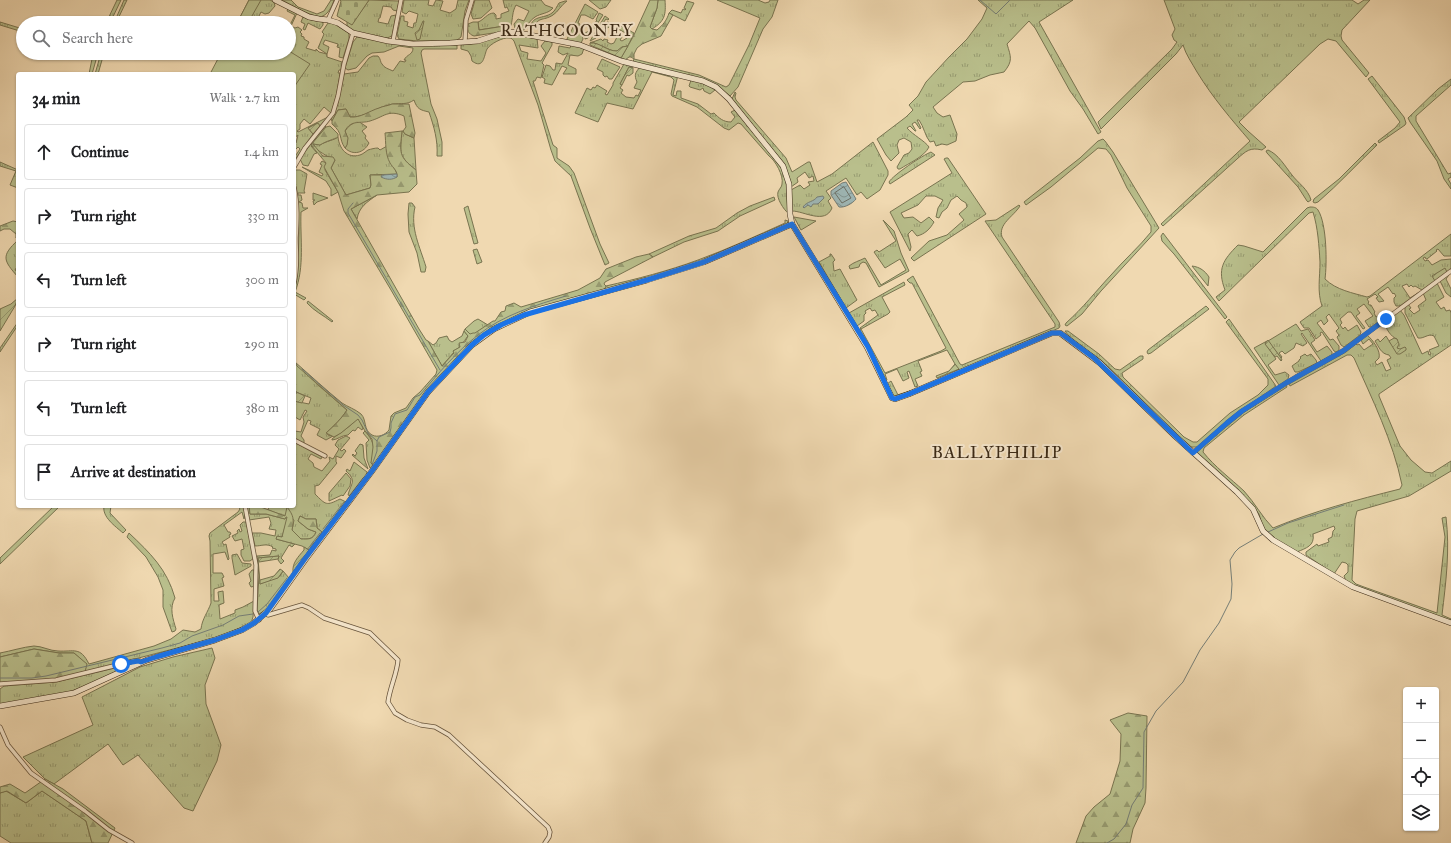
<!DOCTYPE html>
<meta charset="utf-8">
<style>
:root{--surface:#fff;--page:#f6f6f6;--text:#202124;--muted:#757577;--line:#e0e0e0}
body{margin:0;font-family:"IM FELL Great Primer",serif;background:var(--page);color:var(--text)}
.controls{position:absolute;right:12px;bottom:12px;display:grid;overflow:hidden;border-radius:4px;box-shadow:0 1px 3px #0004}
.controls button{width:36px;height:36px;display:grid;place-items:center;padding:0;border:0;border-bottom:1px solid var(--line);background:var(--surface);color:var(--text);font:20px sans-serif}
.stop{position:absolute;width:12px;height:12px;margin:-9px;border:3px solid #1a73e8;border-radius:50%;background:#fff}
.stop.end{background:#1a73e8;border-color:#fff;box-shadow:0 1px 4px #0008}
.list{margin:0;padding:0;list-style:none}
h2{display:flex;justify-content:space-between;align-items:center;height:52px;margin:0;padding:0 16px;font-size:17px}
h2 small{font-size:13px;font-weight:400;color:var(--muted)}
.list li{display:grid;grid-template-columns:26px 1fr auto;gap:12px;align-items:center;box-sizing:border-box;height:56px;margin:0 8px 8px;padding:0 8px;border:1px solid var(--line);border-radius:4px}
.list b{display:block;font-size:15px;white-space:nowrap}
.list em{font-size:13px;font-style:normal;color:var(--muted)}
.icon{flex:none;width:22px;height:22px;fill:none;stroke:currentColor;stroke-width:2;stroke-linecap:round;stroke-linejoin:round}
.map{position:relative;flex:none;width:1451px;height:843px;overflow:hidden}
.search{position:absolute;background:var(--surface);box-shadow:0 1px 3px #0004;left:16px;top:16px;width:280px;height:44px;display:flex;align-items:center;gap:10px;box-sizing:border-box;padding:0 14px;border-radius:22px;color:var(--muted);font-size:15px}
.panel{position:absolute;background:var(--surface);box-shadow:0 1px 3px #0004;left:16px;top:72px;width:280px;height:436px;border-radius:4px}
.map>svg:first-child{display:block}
.grass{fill:url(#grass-tufts);stroke:#797450}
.forest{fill:url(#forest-firs);stroke:#797450}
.cemetery{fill:url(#cemetery-stones);stroke:#797450}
.garden{fill:url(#garden-furrows);stroke:#797450}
.pitch{fill:#b9bf8c;stroke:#797450}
.water{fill:url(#water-waves);stroke:#767e76}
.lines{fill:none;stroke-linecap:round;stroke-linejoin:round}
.shore{stroke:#6c7066;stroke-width:1}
.stream{stroke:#767e76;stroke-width:1}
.street-casing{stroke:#67543c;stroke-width:5}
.secondary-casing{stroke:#392815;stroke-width:6}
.street{stroke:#f5e6cc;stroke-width:3.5}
.secondary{stroke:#f5e6cc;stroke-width:5}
.route{stroke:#1a73e8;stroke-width:5}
.labels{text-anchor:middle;stroke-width:4;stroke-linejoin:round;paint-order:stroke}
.quarter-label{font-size:17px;letter-spacing:1px;fill:#392815;stroke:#f5e6cc}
</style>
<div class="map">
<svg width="1451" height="843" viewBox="0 0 1451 843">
<defs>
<pattern id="grass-tufts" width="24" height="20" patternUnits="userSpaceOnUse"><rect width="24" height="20" fill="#b9bf8c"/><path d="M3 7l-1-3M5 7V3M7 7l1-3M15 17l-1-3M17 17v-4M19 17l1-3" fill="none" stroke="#979b71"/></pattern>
<pattern id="forest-firs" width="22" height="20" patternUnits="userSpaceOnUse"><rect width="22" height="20" fill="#b9bf8c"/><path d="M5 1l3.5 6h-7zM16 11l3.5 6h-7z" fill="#979b71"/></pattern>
<pattern id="cemetery-stones" width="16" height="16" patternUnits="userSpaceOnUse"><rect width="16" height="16" fill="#b9bf8c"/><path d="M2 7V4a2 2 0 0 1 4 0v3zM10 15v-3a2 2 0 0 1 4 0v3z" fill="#979b71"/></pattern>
<pattern id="garden-furrows" width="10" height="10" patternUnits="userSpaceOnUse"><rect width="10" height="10" fill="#b9bf8c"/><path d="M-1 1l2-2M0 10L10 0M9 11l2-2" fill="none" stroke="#979b71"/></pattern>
<pattern id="water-waves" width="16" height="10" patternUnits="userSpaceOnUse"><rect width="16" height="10" fill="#9eb7b6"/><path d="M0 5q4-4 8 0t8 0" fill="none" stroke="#829593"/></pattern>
</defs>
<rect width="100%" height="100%" fill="#f0d9b1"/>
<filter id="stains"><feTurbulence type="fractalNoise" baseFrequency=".005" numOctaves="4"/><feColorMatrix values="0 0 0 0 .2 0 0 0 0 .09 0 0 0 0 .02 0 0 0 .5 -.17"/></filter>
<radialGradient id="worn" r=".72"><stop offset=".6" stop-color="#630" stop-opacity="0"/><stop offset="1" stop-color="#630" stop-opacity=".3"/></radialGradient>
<g class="grass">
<polygon points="117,0 121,0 110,23 106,23"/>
<polygon points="124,0 127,0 116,23 114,23"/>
<polygon points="249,0 270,0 274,2 275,6 269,13 265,14 261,12 256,22 258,23 237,23"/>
<path d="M 282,0 L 291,0 L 298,7 L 317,14 L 324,11 L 331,0 L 334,0 C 332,6 329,13 323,16 C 316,20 290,4 282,0 Z"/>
<polygon points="369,0 399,1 397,11 393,10 391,7 383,6 380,18 379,18 378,22 388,24 391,16 396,15 392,36 387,38 356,33 347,26 347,21 352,24"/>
<polygon points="404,0 429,0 428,5 433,6 436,0 443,1 440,10 450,13 456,9 458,0 469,0 465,11 461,37 456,41 417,41 399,39 397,35 401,16 404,16 404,21 408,22 407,26 413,28 414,23 416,23 418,14 409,11 406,14 402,12"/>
<polygon points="475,0 489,0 492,8 481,18 473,19 471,14"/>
<path d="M 503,0 L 541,0 L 545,5 L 553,8 C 548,14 541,13 535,17 C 530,20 527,26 524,30 L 515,28 L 514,24 L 518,19 L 524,21 L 529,11 L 516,5 C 512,12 513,18 511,25 L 479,30 L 478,22 C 484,20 487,13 494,13 L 496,15 L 496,19 L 501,18 L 501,14 L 509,11 L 507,7 L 505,8 Z"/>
<polygon points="589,0 611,0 606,7 600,9"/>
<path d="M 658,0 L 665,0 C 666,15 665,21 652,29 L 650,27 L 657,8 Z"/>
<polygon points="717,0 758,0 765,3 769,2 770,0 778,0 772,17 763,29 738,87 730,96 716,85 633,62 634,59 699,75 726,87 729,85 749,45 760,18"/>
<path d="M 978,0 L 1073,0 L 1039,22 L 1101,132 L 1098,134 L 1083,109 L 1070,91 L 1035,28 L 1029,21 L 1007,44 C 1011,57 1013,61 1004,72 L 990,75 L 975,81 L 963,82 L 933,107 L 937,113 L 943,117 L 950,115 L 957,134 L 956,141 L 947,145 L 942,144 L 936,146 L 934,141 L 930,142 C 925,136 924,127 919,120 L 917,120 L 921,128 L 920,129 L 915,122 L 912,124 L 916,131 L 915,131 L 910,126 L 907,128 C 913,135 925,141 929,147 C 924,157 909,163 900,169 L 898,169 L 897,167 L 904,155 L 909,153 L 912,149 L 911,142 L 904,138 L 899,140 L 897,145 L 899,153 L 891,161 L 886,155 L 877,139 L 906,117 L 913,110 L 909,105 L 918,96 L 926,82 L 949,57 L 967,39 L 982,19 L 987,8 Z"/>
<path d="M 1164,0 L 1352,0 L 1358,4 L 1364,0 L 1370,0 L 1342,30 L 1341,36 L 1342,40 L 1369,73 L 1366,77 L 1336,41 L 1328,39 L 1320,44 L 1239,122 L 1248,131 L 1266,147 L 1262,150 C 1250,147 1246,151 1237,159 L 1163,226 L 1161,224 L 1250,141 C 1231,119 1213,98 1197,72 C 1192,63 1186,55 1183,45 L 1176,54 L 1101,129 L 1098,122 L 1172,49 L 1177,42 L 1174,40 L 1172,35 L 1175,29 Z"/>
<path d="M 565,1 L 567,1 C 561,5 558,12 553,15 C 542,22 539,15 532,30 L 531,29 C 530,15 544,19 552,13 C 555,11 557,6 559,3 Z"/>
<polygon points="687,1 694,3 685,21 669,13 672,10 681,13 683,9 685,10 686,9 684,8"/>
<polygon points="585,4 598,12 593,19 585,15 581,15 578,23 580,24 579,28 581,29 583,39 581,43 566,41"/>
<path d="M 288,9 L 297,13 L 291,26 L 295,28 L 298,27 L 302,30 L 300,32 L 302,34 L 301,36 L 304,37 L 304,39 L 309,42 L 306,48 L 316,51 L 316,49 L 319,52 L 327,54 L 327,57 L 342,62 L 341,70 L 339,70 L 338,73 L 340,73 C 338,87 336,100 331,113 L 324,107 L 310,124 L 304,119 L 300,124 L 300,129 L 297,131 L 298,132 L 328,117 L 320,126 L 317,123 L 308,128 L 313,134 L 294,161 L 294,158 L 300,149 L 298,147 L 294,151 L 294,140 L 296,143 L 298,135 L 294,138 L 294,77 L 301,66 L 289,53 L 289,27 L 295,15 L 287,11 Z"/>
<polygon points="599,13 603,15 588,38 585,39 585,33 591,30 595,22 597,22 597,21 596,20"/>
<polygon points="605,16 609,19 608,20 606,19 603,23 605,24 607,22 612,23 612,25 621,26 634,33 628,46 622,47 617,51 613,51 592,42 590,43 601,39 603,41 604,39 608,40 607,42 611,44 614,43 618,35 622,37 620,40 622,41 627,38 629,35 613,26 610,25 608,28 602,25 598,35 595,37 596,38 590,41"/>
<polygon points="303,17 312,20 323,22 323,25 320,29 308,23 305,30 303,29 305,24 301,22"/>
<polygon points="0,22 23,29 23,32 0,25"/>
<polygon points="328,23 333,23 349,33 349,39 343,58 339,57 340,48 337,47 338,44 325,40 323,44 329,47 327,54 318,48 324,34 322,32"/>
<path d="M 511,34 L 537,38 L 538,48 L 519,45 L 521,51 L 528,53 L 527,59 L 541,61 L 546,53 L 541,46 L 545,41 L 552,42 L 552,45 L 542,63 L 544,65 L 541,78 L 537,77 L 535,81 L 533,81 L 553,145 L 557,148 L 557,158 L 569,166 L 574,173 L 600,244 L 609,263 L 605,265 L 590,228 L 571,176 L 555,161 L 551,150 L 538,105 L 514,41 C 512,39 512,38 509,38 C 503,37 490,44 487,49 C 484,55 484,70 472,61 L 471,56 L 468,51 L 461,49 L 461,45 L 471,44 Z"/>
<path d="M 357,37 L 387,42 L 420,45 L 457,45 L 457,49 L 424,49 L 422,50 L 421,53 L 431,104 L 437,119 L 442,142 L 442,156 L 437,156 C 438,140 434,127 429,112 C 420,110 417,109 414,100 C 407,105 401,103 393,104 C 378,106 365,118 350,117 L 346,109 L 338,110 L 332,121 L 331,119 L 338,103 L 344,74 L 358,72 L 369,58 L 373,56 L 378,56 C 381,59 380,62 382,64 C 384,68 389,69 393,71 L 400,61 L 405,62 L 406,60 L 404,60 C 407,54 413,55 413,48 L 399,46 L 384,52 L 372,53 L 367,56 L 356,68 L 348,70 L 345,68 L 353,42 Z"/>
<polygon points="571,45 584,48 582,54 578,56 570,55 568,65 576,69 576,74 563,74 567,68 562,66 552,85 544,83 545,79 542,77 546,65 550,66 553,70 555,70 556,63 562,64 568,53 563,55 558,52 559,46 570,48"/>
<polygon points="84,53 98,53 92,74 89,74 92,59 89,56"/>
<polygon points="101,53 104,53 98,74 95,74"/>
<polygon points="602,59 620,67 612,79 609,79 607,76 605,77 603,75 603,72 597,69"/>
<path d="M 624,64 L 632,65 L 633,68 L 629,67 L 620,84 L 622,85 L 620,88 L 623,90 L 621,93 L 626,97 L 634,98 L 636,95 L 638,96 L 641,90 L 634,88 L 637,82 C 634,75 635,73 640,67 L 678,75 L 673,95 L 676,96 L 677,91 L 681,91 L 681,98 L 698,104 L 711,114 L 714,113 C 719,118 723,122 731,122 L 735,117 L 731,112 L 735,110 L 782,168 L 786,180 L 788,213 C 784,210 776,198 778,192 C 779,189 782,187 782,184 C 784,176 775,160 769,156 L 741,124 L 738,123 L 729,130 L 724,128 L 697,107 L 672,96 L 671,94 L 674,80 L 671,77 L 652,72 L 633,109 L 607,103 L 598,122 L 575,113 L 587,88 L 591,90 L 593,87 L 595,88 L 597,85 L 607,91 L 605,94 L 607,95 L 613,85 L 613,83 Z"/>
<polygon points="1372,76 1404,117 1406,123 1405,125 1379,143 1378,141 1395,128 1400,122 1368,79"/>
<polygon points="1451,79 1451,85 1416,116 1416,121 1448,174 1451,173 1451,177 1448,179 1451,184 1451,189 1444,179 1437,161 1410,122 1408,118 1438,89"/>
<polygon points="691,80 703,82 715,90 710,94 704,91 703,88 700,90 690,87 689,86"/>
<path d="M 735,92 L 736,93 L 735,97 L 736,100 L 786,158 L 792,172 L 808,162 L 810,162 L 817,182 L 832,174 L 873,142 L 888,171 L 888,175 L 880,190 L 867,199 L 861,192 L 857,195 L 846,178 L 826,191 L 831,198 L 828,201 L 832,208 C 825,225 804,211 792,211 L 791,190 L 800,185 L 804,189 L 810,185 L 808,182 L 814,181 L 813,176 L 809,178 L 805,172 L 797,178 L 798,182 L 791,187 L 781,160 L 732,99 Z"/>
<path d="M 358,121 L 367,127 L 362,131 L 366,136 L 365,138 L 369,143 C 364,153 353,156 345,148 C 349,143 347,137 345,131 C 348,126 353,123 358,121 Z"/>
<path d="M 325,126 L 326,127 L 313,143 L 320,145 C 326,141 335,140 338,137 C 339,148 347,159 360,155 C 363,154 365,152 368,150 C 371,149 375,148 378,148 L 380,150 L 387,146 C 386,158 393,164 397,174 L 370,175 L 371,185 L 370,188 L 346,195 L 331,168 L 335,160 C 325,156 320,151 311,146 L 317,153 L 314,154 L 308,166 L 303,165 L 300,159 L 310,145 Z"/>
<path d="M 402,131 L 403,131 L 405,134 L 414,138 L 416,170 C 398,156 400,153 402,131 Z"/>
<path d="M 1103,139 L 1105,141 L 1113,152 L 1159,228 L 1101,291 L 1082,314 L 1067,326 L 1065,325 L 1066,323 C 1083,308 1096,291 1111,275 C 1124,260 1139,247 1151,232 L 1151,226 L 1127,188 L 1111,155 L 1106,149 L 1098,148 L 1051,187 L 1026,205 L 1024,202 L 1080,158 L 1098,141 Z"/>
<path d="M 1375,143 L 1377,145 C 1357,164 1339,184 1318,202 L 1315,203 L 1313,202 L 1314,199 L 1339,179 Z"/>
<path d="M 1268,150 C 1278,154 1285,166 1292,175 C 1298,183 1308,189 1311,200 L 1308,202 L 1307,201 L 1298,187 L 1267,153 L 1266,151 Z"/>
<path d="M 931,152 L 935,155 L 890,184 L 889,182 C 893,175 923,155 931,152 Z"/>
<path d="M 946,158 L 948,158 L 986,214 L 914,261 L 911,258 L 929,241 L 947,235 L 964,220 L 959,214 L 967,207 L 966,203 L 961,200 L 957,196 L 951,200 L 947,208 L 942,212 L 939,218 L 936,217 L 938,208 L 943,200 L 935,196 L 926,196 L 918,205 L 901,213 L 904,218 L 913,217 L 921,223 L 929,217 L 934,222 C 930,229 925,234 917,236 L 912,230 L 908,234 L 911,247 L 910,251 L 890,212 L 952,173 L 944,159 Z"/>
<polygon points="322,161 326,163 325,170 338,192 331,196 331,189 326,181 302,167 322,176 323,174 319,172 322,165 320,164"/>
<polygon points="0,162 18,170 18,188 10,185 16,171 0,166"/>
<path d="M 295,170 L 300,170 L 307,174 L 304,191 L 305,193 L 298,193 L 298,195 L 301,195 L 302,200 L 299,202 L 302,203 L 303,208 L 308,208 L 301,212 C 300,238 305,267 295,292 L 306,298 L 304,300 L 294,294 L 298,268 L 299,229 L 298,203 L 294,177 Z"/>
<polygon points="313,193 328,198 317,202 314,205 313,201 315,200 313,200"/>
<path d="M 377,195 C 367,202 359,207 357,219 L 351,209 Z"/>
<polygon points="774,197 775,200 740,216 718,231 684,242 653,257 649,254 689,236 716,228 737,213 750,206"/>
<path d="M 409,203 L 412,203 L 415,207 C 410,228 420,247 426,267 L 425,272 L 421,272 L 417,253 L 409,232 L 408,214 Z"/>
<path d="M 1019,205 L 1020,206 C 1013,217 998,224 1002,237 L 1059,322 L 1060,326 L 1059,328 L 959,371 L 947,350 L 918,361 L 922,371 L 920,372 L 922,376 L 915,379 L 918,386 L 915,387 L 909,371 L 907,372 L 909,378 L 903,381 L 897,369 L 885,374 L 887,380 L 886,381 L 869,346 L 859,330 L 861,329 L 860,328 L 878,315 L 875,310 L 872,311 L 870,308 L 865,311 L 866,313 L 864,315 L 864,321 L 857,326 L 849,313 L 904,282 L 905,285 L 882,297 L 890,312 L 888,314 L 861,329 L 885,373 L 941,351 L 946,348 L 912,283 L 910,283 L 907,280 L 913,276 L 960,364 L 962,365 L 1055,327 L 1055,324 L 985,221 L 996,220 Z"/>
<polygon points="468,206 478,243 474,244 464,208"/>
<path d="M 1310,207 C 1313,207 1316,207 1318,210 C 1327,224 1327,264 1325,279 C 1336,290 1353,293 1367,297 L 1370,296 L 1451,234 L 1451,256 L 1444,256 L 1438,249 L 1436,250 L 1437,251 L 1427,259 L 1426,259 L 1425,257 L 1423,258 L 1425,261 L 1428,260 L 1432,265 L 1441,260 L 1451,259 L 1451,270 L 1422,290 L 1415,286 L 1413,287 L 1411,285 L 1409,287 L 1407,284 L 1402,286 L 1410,298 L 1418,293 L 1400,306 L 1396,306 L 1394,302 L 1394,298 L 1396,296 L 1394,293 L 1393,294 L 1388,287 L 1378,294 L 1384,301 L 1379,302 L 1376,298 L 1378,297 L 1375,294 L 1367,299 L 1369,302 L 1368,303 L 1369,305 L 1371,305 L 1375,312 L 1374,313 L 1376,317 L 1378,316 L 1381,320 L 1371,327 L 1369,327 L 1365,321 L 1373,316 L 1364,304 L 1357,309 L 1360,313 L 1356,316 L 1365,328 L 1363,329 L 1351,312 L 1348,312 L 1340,319 L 1342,323 L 1340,325 L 1343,329 L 1345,327 L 1348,331 L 1357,325 L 1361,332 L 1360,335 L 1344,347 L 1341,345 L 1337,337 L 1339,335 L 1336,331 L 1339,328 L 1329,314 L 1326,317 L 1328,321 L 1324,325 L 1321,320 L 1317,323 L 1330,340 L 1333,339 L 1339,346 L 1339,350 L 1336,352 L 1334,351 L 1322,332 L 1320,333 L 1321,335 L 1316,339 L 1309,328 L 1304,328 L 1300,322 L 1322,306 C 1317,292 1320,277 1320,262 C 1319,246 1318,228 1313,212 L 1309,213 L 1219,301 L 1216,297 L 1225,290 C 1217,269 1223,260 1238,245 L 1244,246 L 1263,252 L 1307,208 Z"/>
<polygon points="794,217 816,221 801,230"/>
<path d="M 785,220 L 788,221 L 787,224 L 696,263 L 604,291 L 606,286 C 637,279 668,271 698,260 C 728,249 756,236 785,223 Z"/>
<path d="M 883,220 L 894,231 L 901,253 L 909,271 L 879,287 L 866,263 L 863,262 L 860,264 L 859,267 L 850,269 L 849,266 C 854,262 859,261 865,258 L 881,285 L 906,270 L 900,259 L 885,268 L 874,252 L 877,250 L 879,252 L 896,241 Z"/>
<polygon points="1163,233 1227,317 1225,319 1174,254 1162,241 1161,236"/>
<path d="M 18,240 L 18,265 L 15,270 L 18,272 L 18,277 C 3,260 1,256 18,240 Z"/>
<polygon points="477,249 482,262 477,264 473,250"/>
<polygon points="830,254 831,254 835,260 833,262 834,271 840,269 857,300 846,308 819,262 830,256"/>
<path d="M 1192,266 C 1200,267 1205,271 1209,277 L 1208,286 Z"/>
<polygon points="1451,272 1446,279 1451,289 1451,297 1446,293 1440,281"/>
<path d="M 1437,283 L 1444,297 L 1436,302 L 1441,309 L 1444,307 L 1446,311 L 1450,310 L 1451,313 L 1451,345 L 1379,394 L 1379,396 L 1400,446 L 1411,460 L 1425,472 L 1432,473 L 1451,461 L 1451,471 L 1409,496 L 1357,511 L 1355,519 L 1352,580 L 1356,584 L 1364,587 L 1437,613 L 1445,537 L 1442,518 L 1446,517 C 1450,551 1446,581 1442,615 L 1451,619 L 1451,621 L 1360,589 L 1346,581 L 1344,576 L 1348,572 L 1348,565 L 1346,563 L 1342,562 L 1334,574 L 1306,555 L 1306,552 L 1317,544 L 1318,546 L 1329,542 L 1328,539 L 1332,537 L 1333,531 L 1335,529 L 1334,526 L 1313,534 C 1315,546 1306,548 1297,552 L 1277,540 L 1263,528 L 1259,514 L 1250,502 L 1196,453 L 1197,451 L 1243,413 L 1286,385 L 1287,387 L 1244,415 L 1204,448 L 1203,452 C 1215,467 1230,478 1244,491 C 1255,503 1262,517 1273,528 C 1314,511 1356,500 1400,489 L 1402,485 C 1393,441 1372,399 1354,358 L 1351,355 L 1347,355 L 1290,386 L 1289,384 L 1346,352 L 1356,344 L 1357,345 L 1359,344 L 1364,350 L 1373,344 L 1369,339 L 1363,344 L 1361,340 L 1367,335 C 1373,340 1381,351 1379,358 L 1375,362 L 1377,365 L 1382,362 L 1386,371 L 1391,369 L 1387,360 L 1391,358 L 1389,355 C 1381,354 1379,347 1375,341 L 1378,339 L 1380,342 L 1386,336 L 1391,344 L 1399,349 L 1397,348 L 1397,339 C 1391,337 1385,328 1385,322 L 1400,310 L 1404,315 L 1422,354 L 1428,351 L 1429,355 L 1431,354 L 1429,350 L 1439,346 L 1434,336 C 1428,333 1424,339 1418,338 L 1405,313 L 1405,307 L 1408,304 L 1411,308 L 1409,309 L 1414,314 L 1420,310 L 1418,306 L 1426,300 L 1423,293 Z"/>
<path d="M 308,301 L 333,321 L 332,322 C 323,315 314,311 307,303 Z"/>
<polygon points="1206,306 1209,309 1151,353 1148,354 1147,352 1148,350"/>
<polygon points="478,319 488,325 474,334 470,335 468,332 465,329 474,321"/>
<path d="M 1229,319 L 1276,386 L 1232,417 L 1197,447 L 1191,447 C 1160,421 1133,390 1103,362 C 1093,353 1071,341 1065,331 L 1068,331 L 1099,354 L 1115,369 L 1120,370 L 1140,356 L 1143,356 L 1143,359 L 1122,373 L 1123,377 L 1184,437 L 1193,442 L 1197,442 L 1230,413 L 1258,395 L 1268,385 L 1268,379 L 1226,322 Z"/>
<polygon points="18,322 18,325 0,352 0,348"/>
<polygon points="1296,324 1301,331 1308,329 1315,340 1311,343 1317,352 1327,346 1332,352 1332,355 1321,361 1302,333 1301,334 1307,343 1303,346 1296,343 1294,348 1285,354 1282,351 1279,353 1282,357 1281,358 1268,341"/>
<path d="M 464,331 L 468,336 C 463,342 461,348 453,351 L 454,352 L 442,366 L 428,341 L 433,345 L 436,343 L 439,338 L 447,336 L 449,340 L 452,342 L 462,336 Z"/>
<polygon points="1267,341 1265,343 1276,359 1268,365 1275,375 1285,372 1289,375 1288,379 1279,385 1254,348"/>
<polygon points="1305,354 1307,356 1311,354 1316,360 1317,363 1298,372 1295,372 1292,366 1299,361 1299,360 1301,358 1300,357"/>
<path d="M 294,362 L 318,385 L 347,410 C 342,418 334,426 327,432 L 328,435 L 333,436 L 326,440 L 317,435 L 320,429 L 310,424 L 311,421 L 308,420 L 301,436 L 304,440 L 304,444 L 294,438 L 295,431 L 301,432 L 304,422 L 303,417 L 307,411 L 305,410 L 300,420 L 295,417 L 294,401 L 309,404 L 311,398 L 296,392 L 296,391 L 294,391 Z"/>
<polygon points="891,381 898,395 913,390 894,396 892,395 887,384"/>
<path d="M 358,418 L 363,428 L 362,430 L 358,427 L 355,431 L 353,430 L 348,435 C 342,435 337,440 332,440 L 332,439 C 341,432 350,427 358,418 Z"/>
<path d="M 365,431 C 375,443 375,448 371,463 L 374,466 L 373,467 L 370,468 L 367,460 L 366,443 L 369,440 L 363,433 Z"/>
<path d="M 346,436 L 350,438 L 340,450 L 342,451 L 344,449 L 346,451 L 341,458 L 336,456 L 336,462 L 337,463 L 319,485 L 315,486 L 315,494 C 326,505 326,506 340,499 L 346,502 L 293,573 L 322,532 L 317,528 L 316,519 L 306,519 L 300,516 L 298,521 L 308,529 L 316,532 C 313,540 308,539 301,539 L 292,530 L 294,520 L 288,517 L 282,537 L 276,539 L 295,544 L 292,547 L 289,545 L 281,558 L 284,561 L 281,564 L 278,560 L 279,556 L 258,558 L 260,584 L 280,576 L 283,571 L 289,578 L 267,609 L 259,614 L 257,610 L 259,575 L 257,556 L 270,555 L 272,550 L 276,551 L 276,549 L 272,548 L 273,547 C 266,543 262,546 255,546 L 252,533 L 261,533 L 275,536 L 276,530 L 269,529 L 271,523 L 269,517 L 249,520 L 247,506 L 249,506 L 250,514 L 266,514 L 285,519 L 285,516 L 268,510 L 269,506 L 273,507 L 273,506 L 294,506 L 294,457 L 296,454 L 294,454 L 294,442 L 322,457 L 321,459 L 311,454 L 308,459 L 313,463 L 314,467 L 322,471 L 330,461 L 329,457 L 333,459 L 339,449 L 335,445 L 338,440 Z"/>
<polygon points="360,444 363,445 364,458 368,469 352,455 353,454 355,456 357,453 355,451"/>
<path d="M 354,462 L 367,472 L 367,475 L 351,496 L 348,495 C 351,483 357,481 346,471 L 347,469 L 350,471 Z"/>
<polygon points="346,473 351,479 350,486 343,496 342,495 329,501 329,493"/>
<polygon points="54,506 60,506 0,564 0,558"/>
<path d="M 104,506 L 111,506 L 110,513 L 126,530 L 123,533 C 115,526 102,517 104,506 Z"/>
<path d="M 238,506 L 244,508 L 245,515 L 244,519 L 242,512 L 224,525 L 228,532 L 230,532 L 231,534 L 229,535 L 230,537 L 222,542 L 224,545 L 226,544 L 229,559 L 228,560 L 225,552 L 213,554 L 213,573 L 222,573 L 224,577 L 222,578 L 224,586 L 214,589 L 214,601 L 219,601 L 218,592 L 223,591 L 224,603 L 219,605 L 220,619 L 235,613 L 235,610 L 243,607 L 254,601 L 253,617 L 251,623 L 219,637 L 85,672 L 86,664 L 74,653 L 59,653 L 34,649 L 0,657 L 0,653 C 11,651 23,647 34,646 C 42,646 50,651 58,651 C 74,652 80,646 89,664 L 154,646 L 171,639 L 183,630 L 195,632 L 201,629 C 202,619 208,612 211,603 L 210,541 L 209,536 L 210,533 L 238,512 L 240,509 Z"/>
<polygon points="243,522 246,522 254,558 250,561 244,561 241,555 241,550 244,549 242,539 235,541 232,536 238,533 237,531 239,529 240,532 242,531 240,525"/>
<path d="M 129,533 C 150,553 167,569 175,598 C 169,608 173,619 176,629 L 175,631 L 172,632 L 163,607 L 163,590 L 158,577 L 146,557 L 127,537 Z"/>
<polygon points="237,554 242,563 251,564 251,566 235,575 232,558 232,555"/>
<polygon points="252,570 254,570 255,586 251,587 249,583 251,581 249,574"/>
<polygon points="212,648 215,658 205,685 206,704 221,745 217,761 193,811 184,808 138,755 123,765 108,744 54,784 45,779 23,757 93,725 82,697 140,667 173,657"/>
<polygon points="136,663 94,683 63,694 0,705 0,689 4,686 56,682"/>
<polygon points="6,791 26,803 42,791 86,821 92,843 11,843 0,836 0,793"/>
</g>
<g class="forest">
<path d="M 650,0 L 658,0 L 657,8 L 650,27 L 652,29 L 657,30 C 663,25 667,20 669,13 L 673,15 L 661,36 L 642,44 L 637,48 L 634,54 L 634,59 L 631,57 L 629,57 L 625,60 L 621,58 L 633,37 Z"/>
<path d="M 473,22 L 478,22 L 479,30 L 511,25 L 509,29 L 506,31 L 474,36 C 468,34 467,30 468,24 Z"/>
<path d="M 392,104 L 409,104 L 415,133 L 414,138 L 405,134 L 403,131 L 406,127 L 404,116 C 388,109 384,117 370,121 C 361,124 351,119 345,131 L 348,138 L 347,145 L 345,148 C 338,138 344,134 332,124 L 332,121 L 338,110 L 346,109 L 350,117 C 361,118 369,111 379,108 C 383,106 388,106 392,104 Z"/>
<path d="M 330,126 L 338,134 L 338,137 C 335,139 326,141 320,145 L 313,144 L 323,156 L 333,157 L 335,160 L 331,168 L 346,195 L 370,188 L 371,185 L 370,175 L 382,175 L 382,177 L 397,177 C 398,171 393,168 390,163 C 385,154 386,143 385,133 L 402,131 C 400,153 398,156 416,170 L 417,184 L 409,192 L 377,195 L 351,209 L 419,329 L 426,340 L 428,341 L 442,366 L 454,353 L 453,351 L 460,347 L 459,343 L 465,342 L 468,336 L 464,331 L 465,329 L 470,334 L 473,333 L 475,333 L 493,321 L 495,321 L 501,312 L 505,311 L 506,306 L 514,303 L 521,307 L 578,290 L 600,278 L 606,269 L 636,257 L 649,254 L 653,257 L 605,282 L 604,284 L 606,286 L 604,291 L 500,324 L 458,357 L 374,466 L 371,463 L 373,447 L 372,439 L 365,431 L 358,419 L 341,433 L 334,437 L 326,433 C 334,426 342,418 347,410 L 297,366 L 295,362 C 311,376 326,390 342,403 C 348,407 355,409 361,414 C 367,420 363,430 372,435 C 378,438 385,435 389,430 L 391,416 L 394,413 L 406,408 L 413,398 L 420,392 L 436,374 L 437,370 L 391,290 L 344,211 L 338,192 L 324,167 L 326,163 L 311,145 L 326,127 Z"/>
<polygon points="13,221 18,222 18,235 16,238 16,234 10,229 4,229 0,231 0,226"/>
<path d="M 249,506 L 258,506 L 285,516 L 287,507 C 294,516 294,519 292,530 L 301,539 C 308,539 313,540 316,532 L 308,529 L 298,521 L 300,516 L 306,519 L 316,519 L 317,528 L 322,532 L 309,550 L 302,546 L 276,539 L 277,536 L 282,537 L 287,517 L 286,517 L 285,519 L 266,514 L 250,514 Z"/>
<polygon points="34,649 59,653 74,653 87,664 85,672 54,679 0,683 0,657"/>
<polygon points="1128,713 1147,716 1146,788 1145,803 1133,829 1130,843 1076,843 1086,816 1094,807 1110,794 1120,761 1121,734 1110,720"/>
<polygon points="45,779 63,789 115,828 108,843 92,843 86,821 42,791 26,803 7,791 0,793 0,787 10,784 25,793"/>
</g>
<polygon class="cemetery" points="340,0 369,0 352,25 337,16 341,1"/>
<g class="garden">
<polygon points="423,21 424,21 420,39 417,40 415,33 419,30"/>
<path d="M 590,43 C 600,42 606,51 617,51 L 622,47 L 628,46 L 621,58 L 590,45 Z"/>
<polygon points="629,67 633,68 633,73 629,76 627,75 622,85 620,84"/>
<polygon points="318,123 320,126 313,134 308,128"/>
<polygon points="1445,268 1447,272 1435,281 1432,276"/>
<polygon points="18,298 15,306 0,331 0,309 11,304"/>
<polygon points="1394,338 1397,339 1399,344 1397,348 1400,349 1405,347 1406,348 1406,350 1400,354 1397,354 1389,341"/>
<polygon points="1268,340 1281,358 1282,360 1281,361 1277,356 1275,357 1265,344"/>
<polygon points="955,364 959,369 937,378 936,376 949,371"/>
<polygon points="296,392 305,396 302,403 294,401"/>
<path d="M 304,547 L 309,550 L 293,572 C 292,563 298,557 304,550 Z"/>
<polygon points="279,556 278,559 259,562 258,558"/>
<polygon points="280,569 283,571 278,578 260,584 260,580 274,576"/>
</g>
<g class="pitch">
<polygon points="249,0 261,0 248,23 237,23"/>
<polygon points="289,51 310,64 294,87 294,74 210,74 221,53 289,53"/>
</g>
<g class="water">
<path d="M 397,174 L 397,177 C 392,180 387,180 381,177 L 382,175 Z"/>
<path d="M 846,182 L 856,199 C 853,203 845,208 839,207 L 831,195 L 831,191 L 842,183 Z"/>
<path d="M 823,196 L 824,198 L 818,204 L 813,204 L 811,207 L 808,205 L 804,208 L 803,207 C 807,201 814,202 817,197 Z"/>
</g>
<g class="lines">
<polygon class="shore" points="844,187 851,198 842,203 835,193"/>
<g class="stream">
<polyline points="980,0 996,14 1010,0"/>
<polyline points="353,203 348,209 348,213 440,370"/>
<polyline points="302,369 343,405 358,415 362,420 368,433 377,441"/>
<path d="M 372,465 L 377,451 L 377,441 L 379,437 L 390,432 L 391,428 L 391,423 L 395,414 L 407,410 L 415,397 L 420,395 C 438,374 456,352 478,335 C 503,315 536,305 566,296"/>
<polyline points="350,495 363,478"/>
<polyline points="323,529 344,502"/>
<polyline points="1268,532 1288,523 1344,505"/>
<polyline points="307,550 320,533"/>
<polyline points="258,612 267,604 287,578"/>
<polyline points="0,678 32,678 46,676 162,648 180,643 192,636 223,625 239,616 253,614"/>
<polyline points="1107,843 1114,839 1126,824 1132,805 1143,788 1144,732 1156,711 1183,682 1200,650 1219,623 1231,599 1232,584 1230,560 1235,552 1239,548 1263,534"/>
</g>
<g class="street-casing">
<g id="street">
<polyline points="328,20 337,0"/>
<polyline points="393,41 401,0"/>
<polyline points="465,42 466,20 472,0"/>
<polyline points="294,167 305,148 333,113 338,96 344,64 353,33"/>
<path d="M 294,187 C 298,204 297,221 296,238 C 296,253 298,268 294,283"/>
<polyline points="294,440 325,456"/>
<polyline points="1193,453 1227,423 1242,411 1296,377 1343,351 1451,271"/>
<polyline points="245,506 256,565 255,611 259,620"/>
<path d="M 266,613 L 268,615 L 302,605 L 309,608 L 324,618 L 370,633 L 398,660 C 397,674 390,687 388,702 L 395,713 L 407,720 L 421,725 L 435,727 L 449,735 L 548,827 L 550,832 L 549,837 L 545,843"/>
<polyline points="0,684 56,680 134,661 140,661 141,662"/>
<polyline points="0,727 8,745 31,773 85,811 109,830 132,843"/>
</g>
</g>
<g class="secondary-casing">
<g id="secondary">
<polyline points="275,0 309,17 319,19 328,20 338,23 353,33 388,41 413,44 450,43 478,41 500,34 514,32 580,45 621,61 703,81 716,87 729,99 783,166 789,184 790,214 792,224 867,347 892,398 895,399 909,394 1052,333 1060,333 1100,363 1175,436 1237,492 1253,509 1263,531 1273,540 1353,587 1451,623"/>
<polyline points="0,706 74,693 147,660 215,640 242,630 254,623 270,609 305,560 372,471 428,392 472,345 494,329 530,312 647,280 704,262 792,224"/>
</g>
</g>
<use href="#street" class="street"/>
<use href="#secondary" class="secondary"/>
</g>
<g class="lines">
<polyline class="route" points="121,664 138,661 141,662 156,657 215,640 242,630 254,623 266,613 304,560 372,471 428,392 472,345 484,335 501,325 524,315 647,280 704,262 792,224 868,347 892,398 895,399 909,394 1052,333 1060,333 1063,335 1094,358 1193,453 1227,423 1242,411 1286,383 1343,351 1386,319"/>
</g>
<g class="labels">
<g class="quarter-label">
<text x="567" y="36">RATHCOONEY</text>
<text x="997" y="458">BALLYPHILIP</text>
</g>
</g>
<rect width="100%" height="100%" filter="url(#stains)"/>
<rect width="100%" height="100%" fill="url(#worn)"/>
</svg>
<div class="controls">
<button>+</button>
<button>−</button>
<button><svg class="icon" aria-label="locate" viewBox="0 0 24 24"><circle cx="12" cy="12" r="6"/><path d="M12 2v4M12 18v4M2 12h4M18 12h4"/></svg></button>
<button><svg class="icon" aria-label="layers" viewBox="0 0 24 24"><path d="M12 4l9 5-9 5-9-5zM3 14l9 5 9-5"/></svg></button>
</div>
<div class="stop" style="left:121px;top:664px"></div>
<div class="stop end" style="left:1386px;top:319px"></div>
<div class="search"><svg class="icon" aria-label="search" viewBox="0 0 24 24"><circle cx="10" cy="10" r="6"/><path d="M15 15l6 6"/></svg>Search here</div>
<section class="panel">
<h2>34 min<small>Walk · 2.7 km</small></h2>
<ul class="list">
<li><svg class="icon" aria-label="ahead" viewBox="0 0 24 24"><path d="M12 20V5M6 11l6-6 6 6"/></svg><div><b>Continue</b></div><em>1.4 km</em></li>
<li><svg class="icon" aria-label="right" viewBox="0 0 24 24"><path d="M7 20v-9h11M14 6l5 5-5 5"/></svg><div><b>Turn right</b></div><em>330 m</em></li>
<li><svg class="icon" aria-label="left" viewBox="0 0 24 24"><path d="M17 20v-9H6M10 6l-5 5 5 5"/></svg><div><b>Turn left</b></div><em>300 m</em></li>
<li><svg class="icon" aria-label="right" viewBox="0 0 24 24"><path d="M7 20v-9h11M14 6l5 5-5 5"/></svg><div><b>Turn right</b></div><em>290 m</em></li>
<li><svg class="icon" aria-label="left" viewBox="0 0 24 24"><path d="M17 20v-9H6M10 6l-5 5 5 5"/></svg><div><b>Turn left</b></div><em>380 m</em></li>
<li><svg class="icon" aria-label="arrive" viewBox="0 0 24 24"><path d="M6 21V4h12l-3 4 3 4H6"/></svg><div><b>Arrive at destination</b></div></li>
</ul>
</section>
</div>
